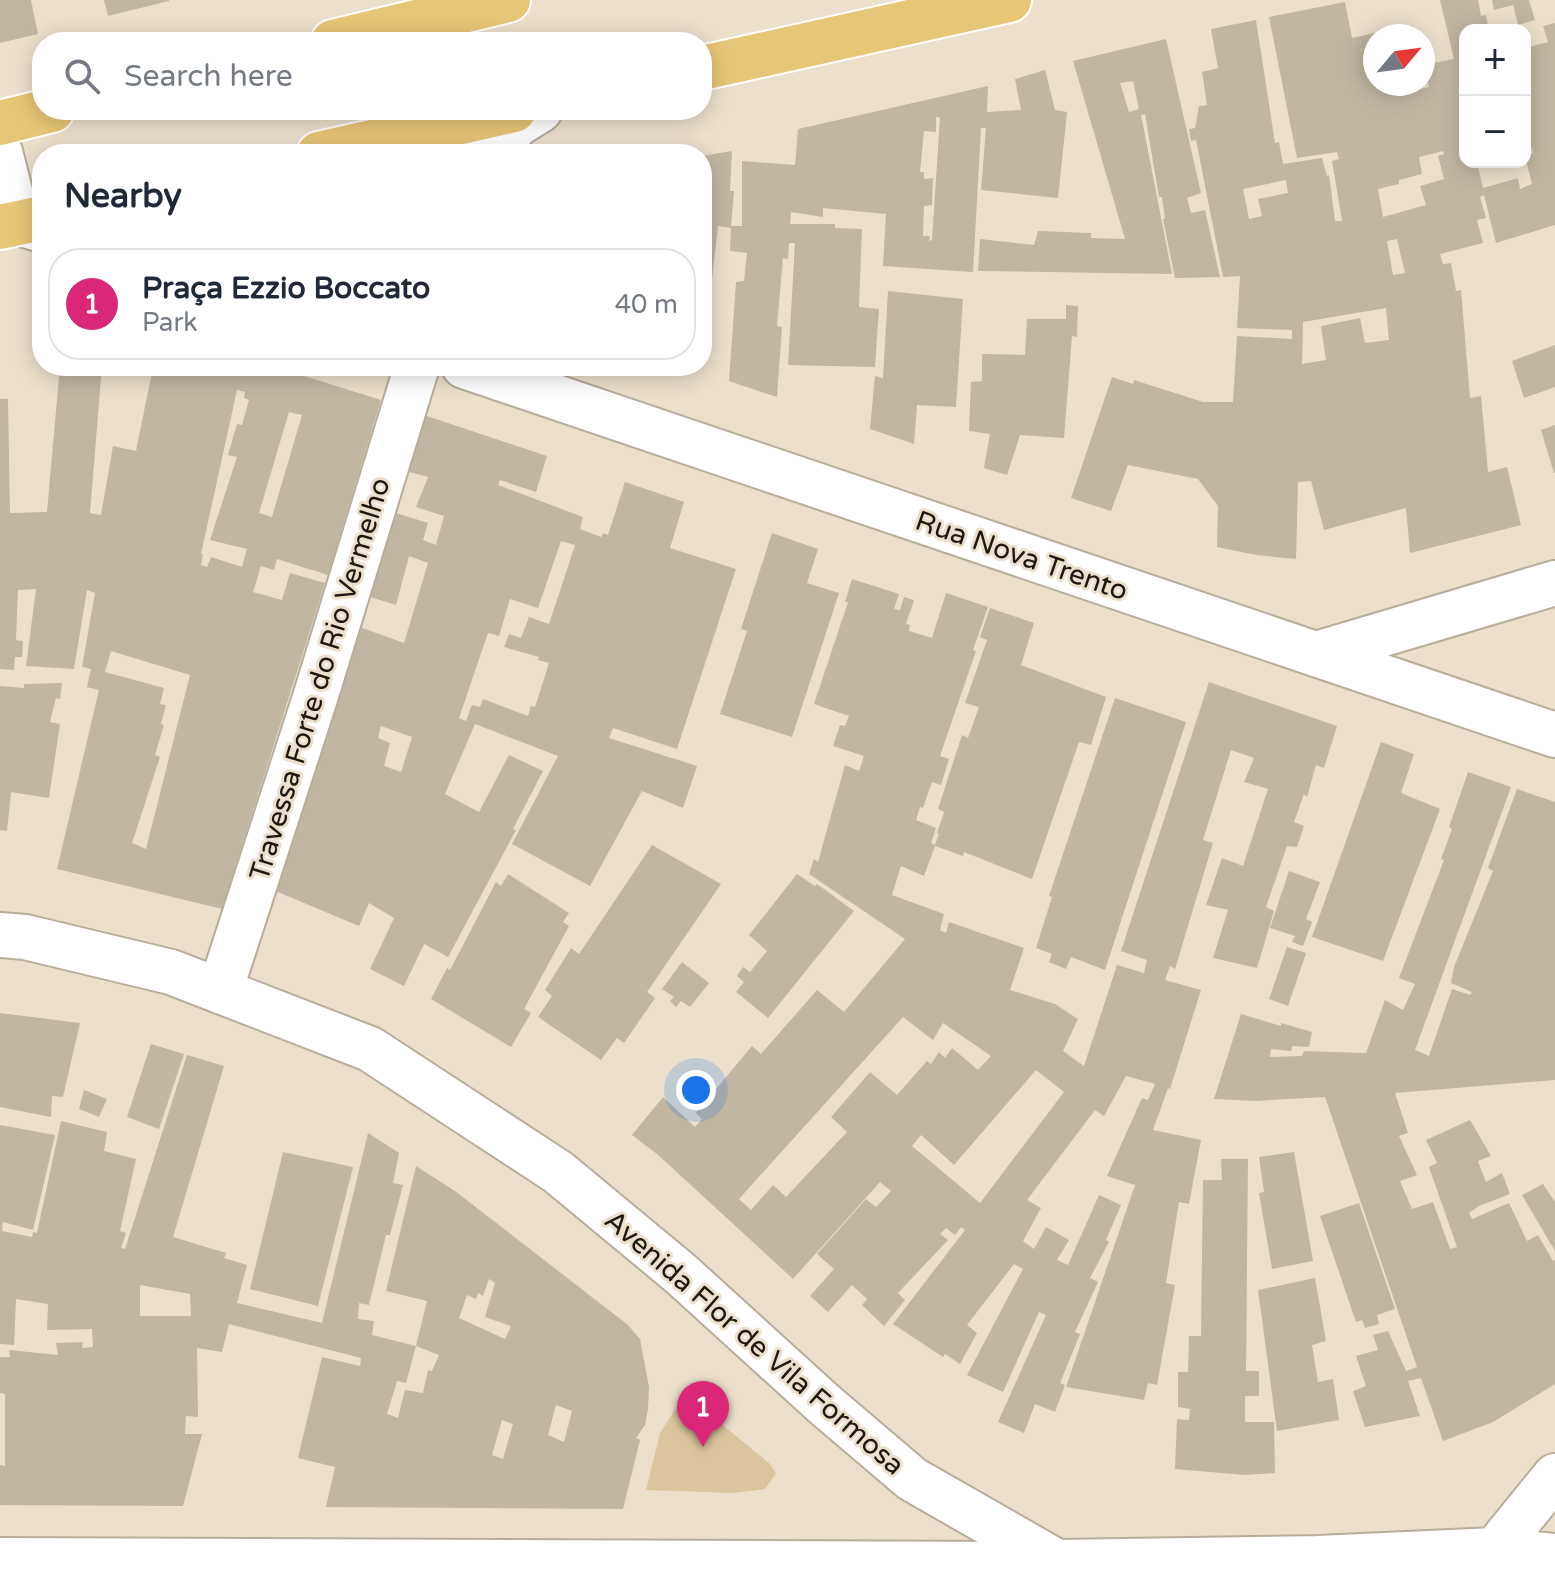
<!DOCTYPE html>
<meta charset="utf-8">
<style>
:root{--surface:#fff;--page:#f6f6f7;--text:#1f2937;--muted:#747a83;--line:#e0e1e3;--accent:#db2777}
body{margin:0;font-family:"Varela Round",sans-serif;background:var(--page);color:var(--text)}
.controls{position:absolute;right:24px;top:24px;display:grid;overflow:hidden;border-radius:16px;box-shadow:0 4px 20px #0003}
.controls button{width:72px;height:72px;display:grid;place-items:center;padding:0;border:0;border-bottom:2px solid var(--line);background:var(--surface);color:var(--text);font:40px sans-serif}
.compass{position:absolute;left:1363px;top:24px;width:72px;height:72px;border-radius:50%;background:var(--surface);box-shadow:0 4px 20px #0003;rotate:61deg}
.you{position:absolute;left:696px;top:1090px;width:28px;height:28px;margin:-20px;border:6px solid #fff;border-radius:50%;background:#1a73e8;box-shadow:0 0 0 12px #1a73e833}
.badge{display:grid;place-items:center;width:52px;height:52px;border-radius:50%;background:var(--accent);color:#fff;font-size:26px;font-weight:700}
.pin{position:absolute;translate:-50% -66px;filter:drop-shadow(0 2px 4px #0008)}
.pin::after{content:'';position:absolute;top:42px;width:28px;height:24px;background:inherit;clip-path:polygon(0 0,100% 0,50% 100%)}
.list{margin:0;padding:0;list-style:none}
h2{display:flex;justify-content:space-between;align-items:center;height:104px;margin:0;padding:0 32px;font-size:34px}
h2 small{font-size:26px;font-weight:400;color:var(--muted)}
.list li{display:grid;grid-template-columns:52px 1fr auto;gap:24px;align-items:center;box-sizing:border-box;height:112px;margin:0 16px 16px;padding:0 16px;border:2px solid var(--line);border-radius:32px}
.list b{display:block;font-size:30px;white-space:nowrap}
.list p{margin:0;font-size:26px;white-space:nowrap;color:var(--muted)}
.list em{font-size:26px;font-style:normal;color:var(--muted)}
.icon{flex:none;width:44px;height:44px;fill:none;stroke:currentColor;stroke-width:2;stroke-linecap:round;stroke-linejoin:round}
.map{position:relative;flex:none;width:1555px;height:1571px;overflow:hidden}
.search{position:absolute;background:var(--surface);box-shadow:0 4px 20px #0003;left:32px;top:32px;width:680px;height:88px;display:flex;align-items:center;gap:20px;box-sizing:border-box;padding:0 28px;border-radius:32px;color:var(--muted);font-size:30px}
.panel{position:absolute;background:var(--surface);box-shadow:0 4px 20px #0003;left:32px;top:144px;width:680px;height:232px;border-radius:32px}
.map>svg:first-child{display:block}
.green{fill:#dbc59d}
.building{fill:#c1b6a2;fill-rule:evenodd}
.lines{fill:none;stroke-linecap:round;stroke-linejoin:round}
.minor-casing{stroke:#b8ad9a;stroke-width:48}
.major-casing{stroke:#fff;stroke-width:48}
.minor{stroke:#fff;stroke-width:44}
.major{stroke:#e8c677;stroke-width:44}
.labels{text-anchor:middle;stroke-width:6;stroke-linejoin:round;paint-order:stroke}
.street-label{font-size:28px;fill:#1d1911;stroke:#ece0cc}
</style>
<div class="map">
<svg width="1555" height="1571" viewBox="0 0 1555 1571">
<rect width="100%" height="100%" fill="#ece0cc"/>
<polygon class="green" points="685,1394 770,1464 776,1474 765,1489 734,1493 646,1490 660,1433"/>
<g class="building">
<polygon points="0,0 31,0 38,34 0,43"/>
<polygon points="104,0 169,0 169,1 108,16"/>
<path d="M 1440,0 L 1478,0 L 1481,16 L 1486,15 L 1489,30 L 1465,30 L 1465,162 L 1477,162 L 1483,188 L 1518,178 L 1520,189 L 1532,184 L 1525,156 L 1533,153 L 1527,134 L 1525,135 L 1525,48 L 1548,42 L 1543,26 L 1555,23 L 1555,225 L 1496,243 L 1484,195 L 1480,197 L 1486,218 L 1477,220 L 1483,243 L 1440,254 L 1443,264 L 1451,263 L 1456,291 L 1461,290 L 1470,398 L 1481,396 L 1488,472 L 1507,467 L 1521,525 L 1410,553 L 1406,508 L 1324,530 L 1311,481 L 1298,482 L 1296,559 L 1256,555 L 1217,547 L 1218,506 L 1198,479 L 1128,465 L 1111,511 L 1071,498 L 1112,377 L 1133,384 L 1134,380 L 1203,402 L 1233,402 L 1237,336 L 1292,339 L 1292,330 L 1237,328 L 1240,276 L 1223,277 L 1196,140 L 1191,141 L 1189,129 L 1195,128 L 1199,106 L 1207,105 L 1202,72 L 1218,68 L 1211,29 L 1256,20 L 1275,143 L 1279,142 L 1283,164 L 1322,158 L 1327,176 L 1329,175 L 1335,221 L 1342,221 L 1332,161 L 1339,159 L 1337,152 L 1297,158 L 1269,17 L 1345,2 L 1352,38 L 1397,28 L 1399,36 L 1375,36 L 1375,84 L 1409,84 L 1410,91 L 1429,87 L 1423,65 L 1454,59 ZM 1443,151 L 1444,154 L 1438,156 L 1444,179 L 1420,186 L 1426,205 L 1383,217 L 1378,189 L 1399,184 L 1399,180 L 1422,174 L 1419,157 ZM 1286,180 L 1288,193 L 1258,199 L 1262,216 L 1249,219 L 1243,189 ZM 1397,239 L 1405,273 L 1393,275 L 1387,241 ZM 1386,308 L 1389,340 L 1365,343 L 1360,318 L 1321,326 L 1326,360 L 1302,364 L 1303,322 Z"/>
<polygon points="1492,0 1529,0 1535,20 1518,25 1513,5 1494,10"/>
<path d="M 1166,39 L 1201,193 L 1187,198 L 1191,213 L 1205,210 L 1220,277 L 1175,278 L 1163,219 L 1165,219 L 1162,197 L 1159,197 L 1145,114 L 1141,115 L 1172,274 L 978,271 L 980,239 L 1034,245 L 1038,231 L 1091,233 L 1091,238 L 1125,239 L 1073,61 ZM 1133,81 L 1139,109 L 1129,112 L 1120,83 Z"/>
<path d="M 1045,70 L 1055,110 L 1067,112 L 1058,198 L 981,190 L 986,128 L 981,128 L 973,272 L 883,266 L 886,214 L 823,208 L 823,217 L 791,212 L 790,224 L 835,224 L 835,228 L 862,229 L 859,307 L 879,309 L 875,367 L 788,365 L 795,243 L 789,243 L 788,259 L 783,258 L 777,326 L 782,327 L 777,397 L 729,381 L 736,282 L 744,281 L 747,253 L 730,251 L 731,226 L 742,226 L 742,161 L 795,165 L 798,129 L 988,86 L 987,112 L 1021,110 L 1015,79 ZM 936,117 L 940,118 L 932,240 L 929,241 L 930,236 L 923,236 L 924,206 L 932,205 L 933,178 L 924,179 L 924,172 L 920,172 L 924,131 L 936,132 Z"/>
<polygon points="732,151 730,191 734,191 731,228 718,226 707,324 710,323 706,360 702,360 702,156"/>
<polygon points="888,291 963,299 956,407 917,405 914,444 870,429 875,376 883,378"/>
<polygon points="1066,305 1078,306 1077,337 1072,336 1064,438 1020,435 1007,475 984,468 990,434 969,431 971,382 982,381 982,354 1025,355 1027,319 1066,319"/>
<polygon points="1555,345 1555,387 1524,398 1512,361"/>
<path d="M 60,366 L 102,366 L 90,513 L 101,515 L 113,446 L 136,451 L 153,367 L 199,373 L 200,366 L 272,366 L 381,400 L 328,575 L 277,559 L 274,570 L 261,566 L 253,592 L 282,600 L 290,573 L 325,583 L 222,909 L 57,869 L 99,690 L 87,687 L 91,669 L 82,667 L 95,593 L 87,590 L 74,669 L 26,666 L 36,589 L 18,590 L 16,640 L 23,641 L 22,657 L 15,657 L 14,670 L 0,669 L 0,399 L 8,399 L 10,513 L 47,512 ZM 237,390 L 245,392 L 244,398 L 249,400 L 242,425 L 237,424 L 228,455 L 237,457 L 210,540 L 247,549 L 242,567 L 211,557 L 207,567 L 201,565 L 203,554 L 201,554 ZM 289,412 L 302,415 L 272,517 L 259,513 ZM 111,651 L 190,675 L 146,849 L 132,843 L 160,757 L 155,755 L 164,725 L 161,724 L 166,705 L 160,704 L 164,688 L 105,672 Z"/>
<path d="M 424,415 L 547,456 L 536,492 L 500,480 L 498,485 L 583,517 L 580,529 L 601,537 L 603,533 L 608,535 L 625,482 L 684,502 L 670,548 L 736,569 L 677,749 L 613,728 L 609,738 L 697,766 L 683,808 L 642,791 L 590,886 L 512,844 L 558,756 L 475,724 L 445,794 L 479,812 L 509,755 L 543,771 L 513,829 L 516,830 L 448,957 L 424,944 L 404,986 L 370,969 L 394,918 L 369,903 L 359,926 L 273,890 L 357,626 L 404,643 L 428,563 L 409,556 L 396,605 L 367,596 L 393,512 L 428,523 L 423,540 L 436,545 L 444,516 L 416,507 L 428,477 L 406,471 ZM 561,541 L 575,545 L 549,624 L 529,617 L 521,638 L 509,634 L 504,647 L 539,657 L 538,660 L 549,663 L 535,707 L 531,706 L 528,716 L 483,699 L 480,707 L 472,705 L 466,721 L 459,718 L 488,633 L 499,636 L 510,599 L 538,608 ZM 381,726 L 412,737 L 401,772 L 384,766 L 390,743 L 378,738 Z"/>
<polygon points="1555,425 1555,473 1554,473 1541,430"/>
<polygon points="772,533 818,549 807,583 839,593 792,737 720,714 747,631 741,629"/>
<path d="M 852,579 L 899,594 L 894,609 L 900,610 L 904,597 L 914,600 L 906,624 L 910,625 L 909,631 L 932,638 L 946,593 L 988,607 L 973,650 L 976,651 L 940,756 L 949,759 L 941,785 L 932,782 L 923,808 L 920,807 L 916,820 L 936,828 L 931,843 L 935,845 L 939,834 L 937,833 L 944,812 L 938,809 L 962,735 L 968,738 L 979,707 L 965,703 L 987,640 L 980,637 L 990,608 L 1034,623 L 1021,665 L 1106,697 L 1091,745 L 1079,742 L 1032,879 L 964,852 L 963,856 L 935,846 L 924,876 L 901,866 L 892,895 L 944,914 L 940,930 L 946,933 L 949,922 L 1024,948 L 1010,990 L 1055,1004 L 1078,1019 L 1063,1051 L 1084,1066 L 1117,965 L 1144,973 L 1147,960 L 1121,951 L 1209,682 L 1337,726 L 1324,768 L 1316,765 L 1307,797 L 1304,794 L 1294,822 L 1304,826 L 1297,847 L 1287,846 L 1266,907 L 1274,911 L 1257,968 L 1213,958 L 1228,910 L 1206,905 L 1222,858 L 1243,866 L 1268,789 L 1244,782 L 1254,758 L 1231,750 L 1203,840 L 1213,843 L 1175,969 L 1170,966 L 1165,980 L 1201,990 L 1170,1089 L 1168,1088 L 1153,1130 L 1201,1140 L 1189,1204 L 1179,1202 L 1166,1283 L 1175,1285 L 1157,1385 L 1148,1383 L 1144,1400 L 1066,1387 L 1135,1185 L 1107,1176 L 1142,1098 L 1148,1100 L 1155,1084 L 1126,1076 L 1104,1116 L 1095,1110 L 1027,1200 L 1041,1208 L 1023,1241 L 1034,1249 L 1046,1227 L 1069,1240 L 1057,1260 L 1068,1265 L 1099,1195 L 1121,1205 L 1106,1240 L 1109,1242 L 1090,1278 L 1098,1282 L 1075,1332 L 1080,1334 L 1060,1383 L 1065,1385 L 1055,1412 L 1035,1404 L 1024,1433 L 998,1422 L 1046,1315 L 1039,1312 L 1003,1392 L 967,1375 L 1023,1269 L 1014,1264 L 967,1325 L 977,1333 L 960,1364 L 945,1354 L 943,1357 L 893,1324 L 965,1230 L 961,1227 L 955,1235 L 946,1228 L 940,1234 L 948,1240 L 898,1293 L 905,1300 L 884,1326 L 862,1305 L 867,1299 L 852,1285 L 828,1312 L 810,1296 L 834,1269 L 817,1254 L 866,1199 L 876,1207 L 891,1191 L 880,1182 L 793,1279 L 657,1154 L 632,1135 L 663,1097 L 695,1127 L 702,1119 L 696,1113 L 752,1046 L 761,1054 L 817,990 L 844,1012 L 905,939 L 809,874 L 814,859 L 818,862 L 845,765 L 859,771 L 864,756 L 833,746 L 840,725 L 845,726 L 849,716 L 814,704 L 848,602 L 845,602 ZM 903,1017 L 933,1040 L 943,1023 L 991,1056 L 978,1070 L 952,1048 L 945,1058 L 939,1052 L 931,1064 L 927,1061 L 897,1095 L 870,1072 L 831,1117 L 847,1132 L 786,1197 L 773,1185 L 751,1210 L 739,1199 ZM 1036,1070 L 1064,1092 L 980,1203 L 912,1146 L 921,1135 L 954,1165 Z"/>
<polygon points="62,683 60,699 56,698 50,722 60,724 49,798 11,792 7,831 0,830 0,686 24,688 24,684"/>
<polygon points="1115,698 1186,722 1105,970 1071,957 1066,969 1049,962 1052,954 1036,948 1052,897 1049,896"/>
<polygon points="1381,742 1414,754 1401,793 1440,809 1383,961 1312,937"/>
<polygon points="1468,772 1511,787 1415,1050 1429,1056 1452,989 1470,995 1472,992 1451,983 1454,967 1493,871 1488,868 1517,789 1555,802 1555,1080 1395,1093 1408,1133 1399,1136 1417,1175 1400,1181 1412,1209 1433,1202 1450,1249 1457,1247 1429,1167 1437,1163 1426,1140 1470,1120 1491,1156 1478,1161 1486,1182 1502,1173 1510,1194 1479,1206 1469,1213 1472,1219 1509,1203 1527,1241 1538,1235 1553,1261 1555,1260 1555,1384 1493,1422 1443,1441 1421,1378 1408,1381 1420,1416 1365,1427 1353,1391 1366,1386 1356,1356 1378,1350 1373,1335 1388,1331 1406,1371 1417,1367 1325,1097 1254,1101 1214,1099 1241,1014 1281,1026 1281,1023 1312,1032 1309,1047 1292,1046 1291,1051 1271,1049 1270,1057 1302,1056 1304,1051 1366,1053 1385,1000 1403,1010 1415,984 1399,978 1444,860 1441,859 1452,829 1449,827"/>
<polygon points="652,845 721,884 647,992 655,998 624,1043 617,1038 601,1060 538,1017 552,996 545,990 571,948 579,954"/>
<polygon points="1289,871 1320,882 1306,919 1312,922 1303,946 1292,942 1295,936 1270,928"/>
<polygon points="508,874 569,913 563,922 569,926 524,1009 531,1013 511,1047 431,999 447,968 450,970 496,882 501,886"/>
<polygon points="797,874 815,886 817,884 854,911 768,1018 736,992 744,982 737,976 743,967 750,972 767,951 749,935"/>
<polygon points="1287,947 1306,953 1288,1006 1269,999"/>
<polygon points="682,962 709,983 690,1007 681,1001 676,1007 670,1001 674,997 662,989"/>
<polygon points="0,1013 80,1023 63,1097 52,1096 51,1117 0,1107"/>
<polygon points="151,1044 184,1054 159,1129 127,1117"/>
<path d="M 187,1055 L 224,1066 L 173,1237 L 226,1253 L 224,1258 L 247,1265 L 237,1303 L 322,1323 L 368,1133 L 399,1153 L 393,1183 L 403,1185 L 390,1235 L 386,1235 L 369,1305 L 359,1303 L 358,1319 L 374,1321 L 372,1335 L 416,1346 L 427,1301 L 386,1291 L 416,1166 L 455,1191 L 628,1325 L 640,1339 L 649,1387 L 648,1409 L 645,1425 L 636,1438 L 640,1440 L 623,1509 L 326,1507 L 335,1467 L 298,1458 L 322,1357 L 360,1366 L 361,1358 L 229,1324 L 222,1352 L 197,1348 L 198,1417 L 186,1416 L 185,1434 L 202,1434 L 183,1506 L 0,1505 L 0,1465 L 5,1466 L 5,1394 L 0,1393 L 0,1357 L 10,1357 L 9,1350 L 58,1355 L 56,1343 L 83,1342 L 82,1348 L 93,1347 L 92,1329 L 47,1330 L 48,1304 L 16,1299 L 14,1345 L 0,1344 L 0,1125 L 55,1135 L 33,1230 L 3,1222 L 2,1231 L 32,1237 L 33,1232 L 37,1233 L 61,1121 L 107,1132 L 104,1151 L 136,1159 L 120,1231 L 126,1233 L 121,1248 L 125,1249 ZM 489,1279 L 495,1283 L 485,1317 L 511,1326 L 505,1339 L 459,1318 L 467,1295 L 476,1299 L 478,1293 L 483,1296 ZM 140,1285 L 190,1294 L 191,1316 L 140,1316 ZM 416,1346 L 439,1355 L 432,1371 L 428,1370 L 423,1393 L 405,1390 L 398,1418 L 387,1414 L 397,1381 L 406,1383 ZM 556,1405 L 572,1411 L 564,1442 L 548,1435 ZM 502,1420 L 513,1424 L 503,1459 L 492,1455 Z"/>
<polygon points="84,1090 107,1099 99,1117 79,1109"/>
<polygon points="283,1152 353,1167 318,1306 250,1289"/>
<polygon points="1294,1152 1313,1261 1272,1269 1259,1193 1264,1192 1259,1157"/>
<polygon points="1221,1159 1248,1159 1246,1371 1259,1371 1259,1396 1245,1396 1245,1422 1274,1422 1275,1473 1245,1475 1175,1469 1177,1419 1189,1420 1190,1409 1178,1407 1178,1372 1188,1372 1189,1336 1201,1336 1203,1180 1222,1180"/>
<polygon points="1543,1184 1555,1202 1555,1251 1522,1195"/>
<polygon points="1359,1203 1395,1309 1377,1315 1379,1324 1365,1328 1362,1320 1356,1322 1320,1216"/>
<polygon points="1315,1278 1326,1341 1312,1345 1318,1382 1333,1379 1339,1420 1277,1431 1258,1290"/>
</g>
<g class="lines">
<g class="minor-casing">
<g id="minor">
<polyline points="0,152 18,223 42,230"/>
<polyline points="486,154 519,123 540,110"/>
<polyline points="464,366 1555,735"/>
<polyline points="1316,654 1555,583"/>
<polyline points="0,935 25,937 171,972 370,1049 558,1172 681,1274 824,1404 912,1479 1057,1562 1318,1558 1495,1550 1555,1556"/>
<polyline points="220,991 315,698 417,366"/>
<polyline points="1495,1550 1555,1476"/>
<polyline points="0,1560 1027,1564 1057,1562"/>
</g>
</g>
<g class="major-casing">
<g id="major">
<polyline points="333,42 508,0"/>
<polyline points="702,68 1009,0"/>
<polyline points="0,123 52,110"/>
<polyline points="319,154 514,110"/>
<polyline points="0,227 42,218"/>
</g>
</g>
<use href="#minor" class="minor"/>
<use href="#major" class="major"/>
</g>
<g class="labels">
<g class="street-label">
<text transform="translate(1022 555) rotate(19)" y="10">Rua Nova Trento</text>
<text transform="translate(319 679) rotate(-73)" y="10">Travessa Forte do Rio Vermelho</text>
<text transform="translate(755 1342) rotate(41)" y="10">Avenida Flor de Vila Formosa</text>
</g>
</g>
</svg>
<div class="controls">
<button>+</button>
<button>−</button>
</div>
<svg class="compass" viewBox="-18 -18 36 36"><path d="M0-13l5 13h-10z" fill="#e53935"/><path d="M0 13l5-13h-10z" fill="#747a83"/></svg>
<div class="you"></div>
<div class="pin badge" style="left:703px;top:1447px">1</div>
<div class="search"><svg class="icon" aria-label="search" viewBox="0 0 24 24"><circle cx="10" cy="10" r="6"/><path d="M15 15l6 6"/></svg>Search here</div>
<section class="panel">
<h2>Nearby<small></small></h2>
<ul class="list">
<li><span class="badge">1</span><div><b>Praça Ezzio Boccato</b><p>Park</p></div><em>40 m</em></li>
</ul>
</section>
</div>
